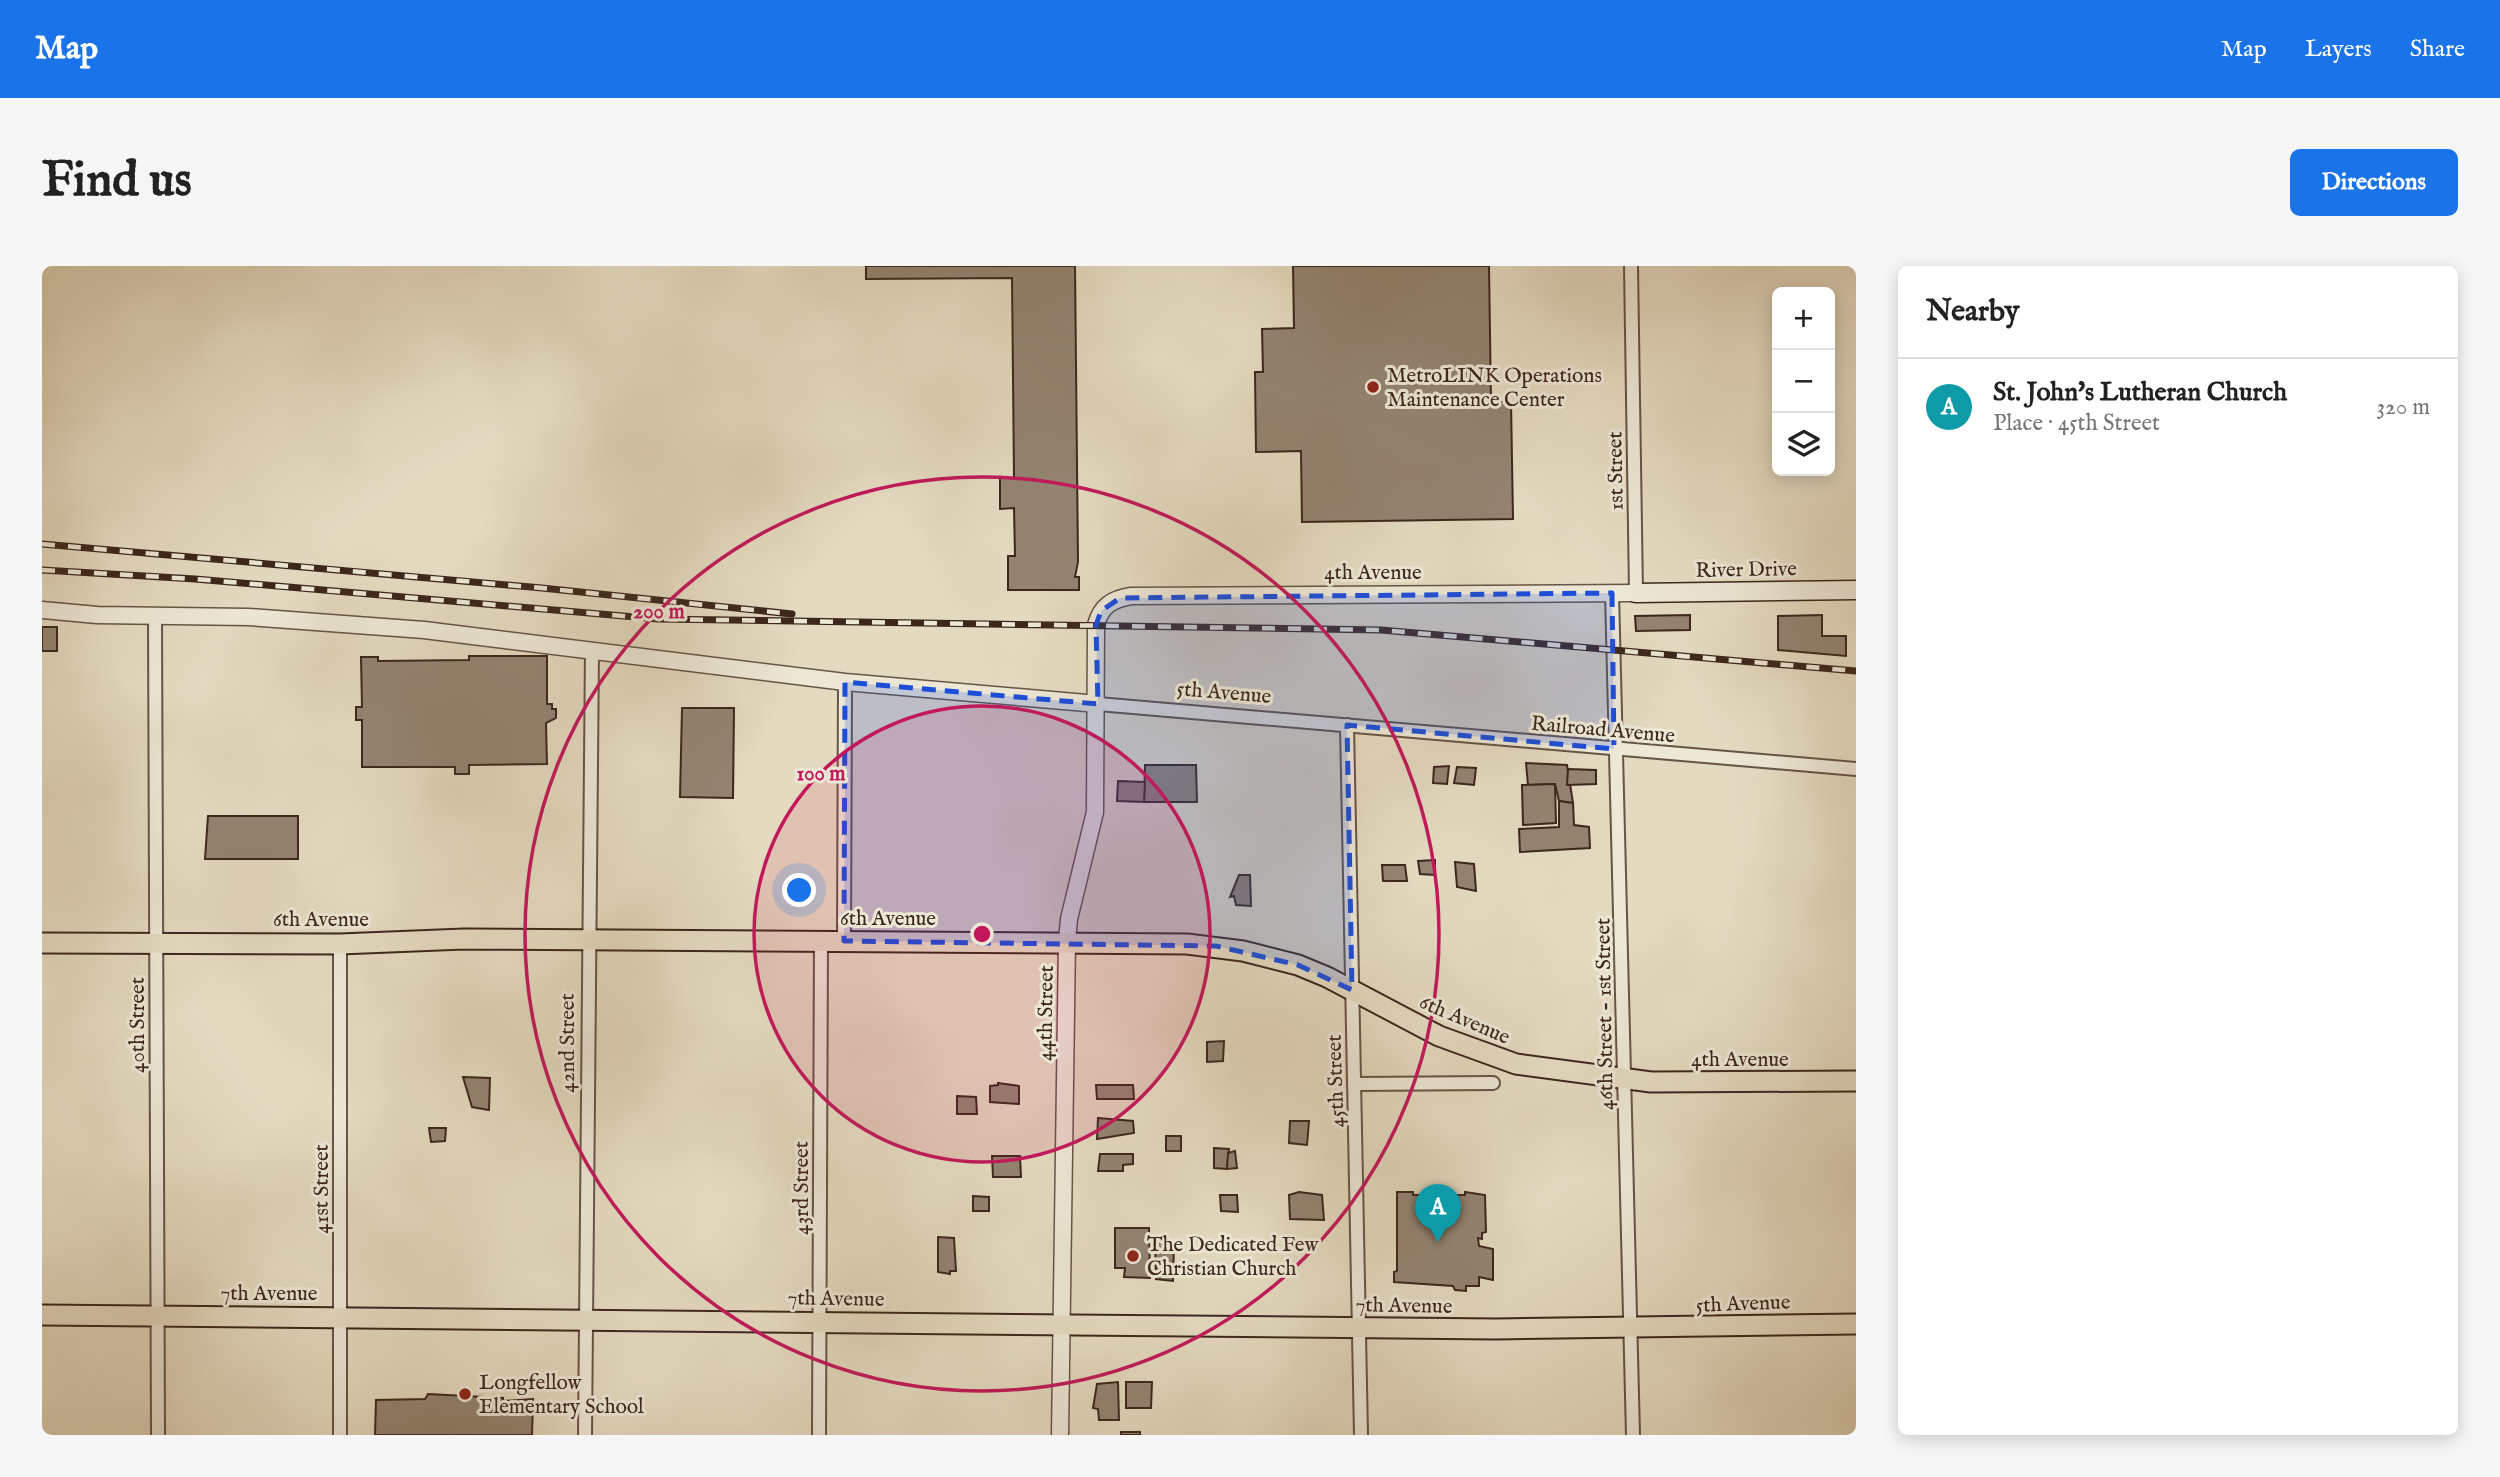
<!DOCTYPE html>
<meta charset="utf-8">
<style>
:root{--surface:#fff;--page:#f6f6f6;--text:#222;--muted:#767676;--line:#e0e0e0;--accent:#1a73e8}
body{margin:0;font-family:"IM FELL English",serif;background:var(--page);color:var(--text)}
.controls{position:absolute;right:21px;top:21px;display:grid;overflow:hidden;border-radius:10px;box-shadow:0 4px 18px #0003}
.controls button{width:63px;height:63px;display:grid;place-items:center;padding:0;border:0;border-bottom:2px solid var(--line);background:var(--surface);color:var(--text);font:35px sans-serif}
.you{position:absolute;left:758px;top:625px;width:24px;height:24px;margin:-18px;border:5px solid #fff;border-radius:50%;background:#1a73e8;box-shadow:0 0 0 10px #1a73e833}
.badge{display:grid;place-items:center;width:46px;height:46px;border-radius:50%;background:var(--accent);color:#fff;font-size:23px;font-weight:700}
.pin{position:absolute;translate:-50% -58px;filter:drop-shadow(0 2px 4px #0008)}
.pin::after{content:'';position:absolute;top:37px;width:24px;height:21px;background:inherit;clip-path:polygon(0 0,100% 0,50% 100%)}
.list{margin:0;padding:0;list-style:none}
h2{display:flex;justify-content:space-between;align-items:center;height:91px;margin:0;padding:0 28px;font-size:30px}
h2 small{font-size:23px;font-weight:400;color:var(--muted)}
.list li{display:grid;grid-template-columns:46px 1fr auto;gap:21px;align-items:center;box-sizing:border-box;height:98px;padding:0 28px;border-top:2px solid var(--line)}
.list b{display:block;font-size:26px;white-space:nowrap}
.list p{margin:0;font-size:23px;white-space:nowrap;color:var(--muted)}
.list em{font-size:23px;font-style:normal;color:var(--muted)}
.icon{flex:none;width:38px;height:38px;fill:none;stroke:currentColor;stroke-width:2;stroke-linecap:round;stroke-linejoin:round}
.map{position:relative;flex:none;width:1814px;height:1169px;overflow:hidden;border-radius:10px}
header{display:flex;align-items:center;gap:42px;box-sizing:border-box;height:98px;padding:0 35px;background:var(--accent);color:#fff}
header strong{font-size:33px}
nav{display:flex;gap:38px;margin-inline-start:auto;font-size:24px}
.intro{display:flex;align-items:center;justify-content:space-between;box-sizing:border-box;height:168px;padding:0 42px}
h1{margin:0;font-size:49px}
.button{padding:18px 32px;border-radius:10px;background:var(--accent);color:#fff;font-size:24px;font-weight:700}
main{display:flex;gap:42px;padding:0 42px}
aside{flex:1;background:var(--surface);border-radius:10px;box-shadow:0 4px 18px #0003}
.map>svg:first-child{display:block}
.building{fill:#938471;stroke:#3c271c;stroke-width:2}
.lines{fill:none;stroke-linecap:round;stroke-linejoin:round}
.minor-casing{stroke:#665445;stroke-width:16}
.tertiary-casing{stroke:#665445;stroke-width:19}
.secondary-casing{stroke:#3c271c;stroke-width:21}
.primary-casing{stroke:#3c271c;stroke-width:23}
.minor{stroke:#ede7d6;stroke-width:12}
.tertiary{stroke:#ede7d6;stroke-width:16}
.secondary{stroke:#ede7d6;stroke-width:18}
.primary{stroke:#e4dac0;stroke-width:19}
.rail-casing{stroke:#3c271c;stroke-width:7}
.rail{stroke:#ede7d6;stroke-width:4.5;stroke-dasharray:13;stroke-linecap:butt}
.marked{fill:#1d4ed8;fill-opacity:0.2;stroke:#1d4ed8;stroke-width:5;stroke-dasharray:14 9;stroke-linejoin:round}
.ring{fill:none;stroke:#c2185b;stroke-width:3.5}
.poi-dot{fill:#8f2418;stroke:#ede7d6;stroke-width:2.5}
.labels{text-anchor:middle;stroke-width:6;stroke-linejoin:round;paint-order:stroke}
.poi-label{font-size:21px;fill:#3c271c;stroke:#ede7d6;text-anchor:start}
.street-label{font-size:21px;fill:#3c271c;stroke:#ede7d6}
.centre{fill:#c2185b;stroke:#ede7d6;stroke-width:3.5}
.ring-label{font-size:21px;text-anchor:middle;font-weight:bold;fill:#c2185b;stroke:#ede7d6;stroke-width:6;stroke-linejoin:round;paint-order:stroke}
</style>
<header>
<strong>Map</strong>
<nav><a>Map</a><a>Layers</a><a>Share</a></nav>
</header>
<div class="intro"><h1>Find us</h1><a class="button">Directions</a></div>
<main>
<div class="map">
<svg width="1814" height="1169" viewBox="0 0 1814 1169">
<rect width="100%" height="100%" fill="#e4dac0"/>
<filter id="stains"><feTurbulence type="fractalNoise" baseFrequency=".00286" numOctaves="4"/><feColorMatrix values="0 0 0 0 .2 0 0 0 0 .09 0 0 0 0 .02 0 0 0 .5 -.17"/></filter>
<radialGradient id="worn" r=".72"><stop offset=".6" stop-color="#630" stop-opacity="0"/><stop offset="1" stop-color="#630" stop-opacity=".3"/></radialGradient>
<g class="building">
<polygon points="824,0 1033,0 1036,296 1033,311 1037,311 1037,324 966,324 966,290 973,290 972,242 958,243 958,212 972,212 970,12 824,13"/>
<polygon points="1251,0 1447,0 1449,136 1469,136 1471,253 1260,256 1259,185 1214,186 1213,106 1221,106 1220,63 1252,62"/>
<polygon points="1648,349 1648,364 1594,365 1593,350"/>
<polygon points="1780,349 1780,370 1804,370 1804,390 1736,384 1736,350"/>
<rect x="0" y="361" width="15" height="24"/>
<polygon points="427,390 505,390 505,438 510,438 510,443 514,443 514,452 504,457 505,498 427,499 427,508 413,508 413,501 320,501 320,454 314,454 314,441 320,441 319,391 336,391 336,395 427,394"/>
<polygon points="640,442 692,442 691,532 638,531"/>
<polygon points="1484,497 1525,499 1531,537 1517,535 1513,518 1486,519"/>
<polygon points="1103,499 1154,499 1155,536 1102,536"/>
<polygon points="1407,500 1405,518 1391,517 1392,501"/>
<polygon points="1415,501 1434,502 1432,519 1412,517"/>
<polygon points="1526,503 1554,504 1554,518 1525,519"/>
<polygon points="1076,515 1103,516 1102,536 1075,535"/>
<polygon points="1513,518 1514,557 1481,559 1480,519"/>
<polygon points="1517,535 1531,537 1532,559 1547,561 1548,582 1478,586 1477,563 1517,561"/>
<polygon points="166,550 256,550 256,593 163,593"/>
<polygon points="1393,594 1393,609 1378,608 1376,595"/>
<polygon points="1413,596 1432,598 1434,625 1415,621"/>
<polygon points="1340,599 1363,599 1365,615 1341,615"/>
<polygon points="1197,609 1208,609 1209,640 1194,639 1192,630 1188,631"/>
<polygon points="1182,775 1181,795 1165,796 1165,776"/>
<polygon points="421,811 448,812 447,844 430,841"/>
<polygon points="956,817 977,820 977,838 948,836 948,820 956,819"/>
<polygon points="1054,819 1091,819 1092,833 1055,833"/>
<polygon points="915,830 934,831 935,848 915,848"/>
<polygon points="1056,852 1091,855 1092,867 1055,873"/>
<polygon points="1248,855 1267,855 1265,879 1247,877"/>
<polygon points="387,862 404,862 403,875 389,876"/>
<rect x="1124" y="870" width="15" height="15"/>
<polygon points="1172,882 1187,883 1185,903 1172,902"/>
<polygon points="1193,885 1195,902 1185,903 1186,887"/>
<polygon points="1058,888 1091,888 1091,898 1081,899 1081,905 1056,905"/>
<polygon points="950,890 978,890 979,911 951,911"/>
<polygon points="1257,926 1280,929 1282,954 1248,953 1247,929"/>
<polygon points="1355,926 1371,926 1371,929 1423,929 1423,926 1443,929 1444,966 1440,967 1440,973 1436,972 1437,980 1451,983 1451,1014 1437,1011 1437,1020 1424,1020 1424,1025 1413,1024 1411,1020 1352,1016 1352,1006 1355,1005"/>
<polygon points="1178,929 1195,929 1196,946 1179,945"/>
<polygon points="931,930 947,931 947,945 931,945"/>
<polygon points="1073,962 1107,962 1108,1012 1082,1011 1083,1002 1073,1002"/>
<polygon points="896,971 912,972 914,1005 908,1005 908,1008 896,1006"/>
<polygon points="1113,974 1132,976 1131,1015 1114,1013"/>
<polygon points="1076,1116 1077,1154 1057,1154 1056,1143 1051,1142 1055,1118"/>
<polygon points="1084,1116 1110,1116 1109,1142 1084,1142"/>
<polygon points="386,1128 461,1132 461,1135 491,1133 490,1169 333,1169 334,1134 383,1133"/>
<rect x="1079" y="1166" width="19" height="3"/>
</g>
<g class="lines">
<g class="minor-casing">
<g id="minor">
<polyline points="1589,0 1594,327"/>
<polyline points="1570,327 1591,1169"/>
<polyline points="113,350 116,1169"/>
<polyline points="1056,438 1814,503"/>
<polyline points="1305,459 1319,1169"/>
<polyline points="802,675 803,416"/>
<polyline points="298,678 298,1169"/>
<polyline points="1312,818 1451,817"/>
<polyline points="543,1169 550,384"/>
<polyline points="777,1169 779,674"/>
</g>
</g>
<g class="tertiary-casing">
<g id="tertiary">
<polyline points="0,344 55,349 207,351 382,364 803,416 1056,438"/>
<path d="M 1018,1169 L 1025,675 L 1027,653 L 1053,546 L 1054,359 C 1059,340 1070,333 1089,330 L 1594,327"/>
</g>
</g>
<g class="secondary-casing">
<polyline id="secondary" points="1594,327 1814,324"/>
</g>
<g class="primary-casing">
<g id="primary">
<polyline points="0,677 298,678 422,673 1145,678 1201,685 1256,699 1285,711 1397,770 1474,798 1609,816 1814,815"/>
<polyline points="0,1049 1454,1063 1814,1058"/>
</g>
</g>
<use href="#minor" class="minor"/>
<use href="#tertiary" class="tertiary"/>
<use href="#secondary" class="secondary"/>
<use href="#primary" class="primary"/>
<g class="rail-casing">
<g id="rail">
<polyline points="0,278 500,322 750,348"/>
<polyline points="0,304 153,313 616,353 1339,364 1814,405"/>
</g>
</g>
<use href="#rail" class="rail"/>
</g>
<path class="marked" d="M 1570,327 L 1572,483 L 1305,459 L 1310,724 L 1256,699 L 1174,680 L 802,675 L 803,416 L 1056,438 L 1054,359 L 1059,345 L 1078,332 Z"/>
<circle cx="940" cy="668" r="228" fill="#c2185b" fill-opacity=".12"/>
<g class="ring">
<circle cx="940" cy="668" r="228"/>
<circle cx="940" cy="668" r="457"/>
</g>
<g class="poi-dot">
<circle cx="1331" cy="121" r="7"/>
<circle cx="1091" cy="990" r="7"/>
<circle cx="423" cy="1128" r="7"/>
</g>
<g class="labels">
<g class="poi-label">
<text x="1345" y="116">MetroLINK Operations<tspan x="1345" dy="24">Maintenance Center</tspan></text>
<text x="1105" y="985">The Dedicated Few<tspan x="1105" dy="24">Christian Church</tspan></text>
<text x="437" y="1123">Longfellow<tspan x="437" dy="24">Elementary School</tspan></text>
</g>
<g class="street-label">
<text transform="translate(1573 205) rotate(-91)" y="7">1st Street</text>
<text transform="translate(1704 303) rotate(-1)" y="7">River Drive</text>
<text x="1331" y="313">4th Avenue</text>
<text transform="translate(1182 426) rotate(5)" y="7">5th Avenue</text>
<text transform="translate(1561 463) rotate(5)" y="7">Railroad Avenue</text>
<text x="846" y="659">6th Avenue</text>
<text x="279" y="660">6th Avenue</text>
<text transform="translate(1003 747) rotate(-89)" y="7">44th Street</text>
<text transform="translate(1562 748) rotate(-91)" y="7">46th Street - 1st Street</text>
<text transform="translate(1423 753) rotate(23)" y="7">6th Avenue</text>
<text transform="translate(95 759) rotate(-90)" y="7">40th Street</text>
<text transform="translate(525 777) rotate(-90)" y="7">42nd Street</text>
<text x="1698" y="800">4th Avenue</text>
<text transform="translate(1293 815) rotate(-92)" y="7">45th Street</text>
<text transform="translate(759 922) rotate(-90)" y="7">43rd Street</text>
<text transform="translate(279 923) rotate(-90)" y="7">41st Street</text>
<text x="227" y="1034">7th Avenue</text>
<text transform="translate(794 1032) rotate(1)" y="7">7th Avenue</text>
<text transform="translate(1701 1037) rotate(-2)" y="7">5th Avenue</text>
<text transform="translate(1362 1039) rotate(1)" y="7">7th Avenue</text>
</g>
</g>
<circle cx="940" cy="668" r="10" class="centre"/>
<g class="ring-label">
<text x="617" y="352">200 m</text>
<text x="779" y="514">100 m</text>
</g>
<rect width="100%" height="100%" filter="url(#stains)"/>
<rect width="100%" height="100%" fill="url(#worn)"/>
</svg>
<div class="controls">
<button>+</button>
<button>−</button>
<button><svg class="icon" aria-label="layers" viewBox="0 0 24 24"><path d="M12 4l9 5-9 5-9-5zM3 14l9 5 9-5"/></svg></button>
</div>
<div class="you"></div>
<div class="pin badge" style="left:1396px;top:976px;background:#0f9aa8">A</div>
</div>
<aside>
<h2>Nearby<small></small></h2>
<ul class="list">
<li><span class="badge" style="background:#0f9aa8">A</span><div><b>St. John's Lutheran Church</b><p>Place · 45th Street</p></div><em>320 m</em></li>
</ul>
</aside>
</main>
